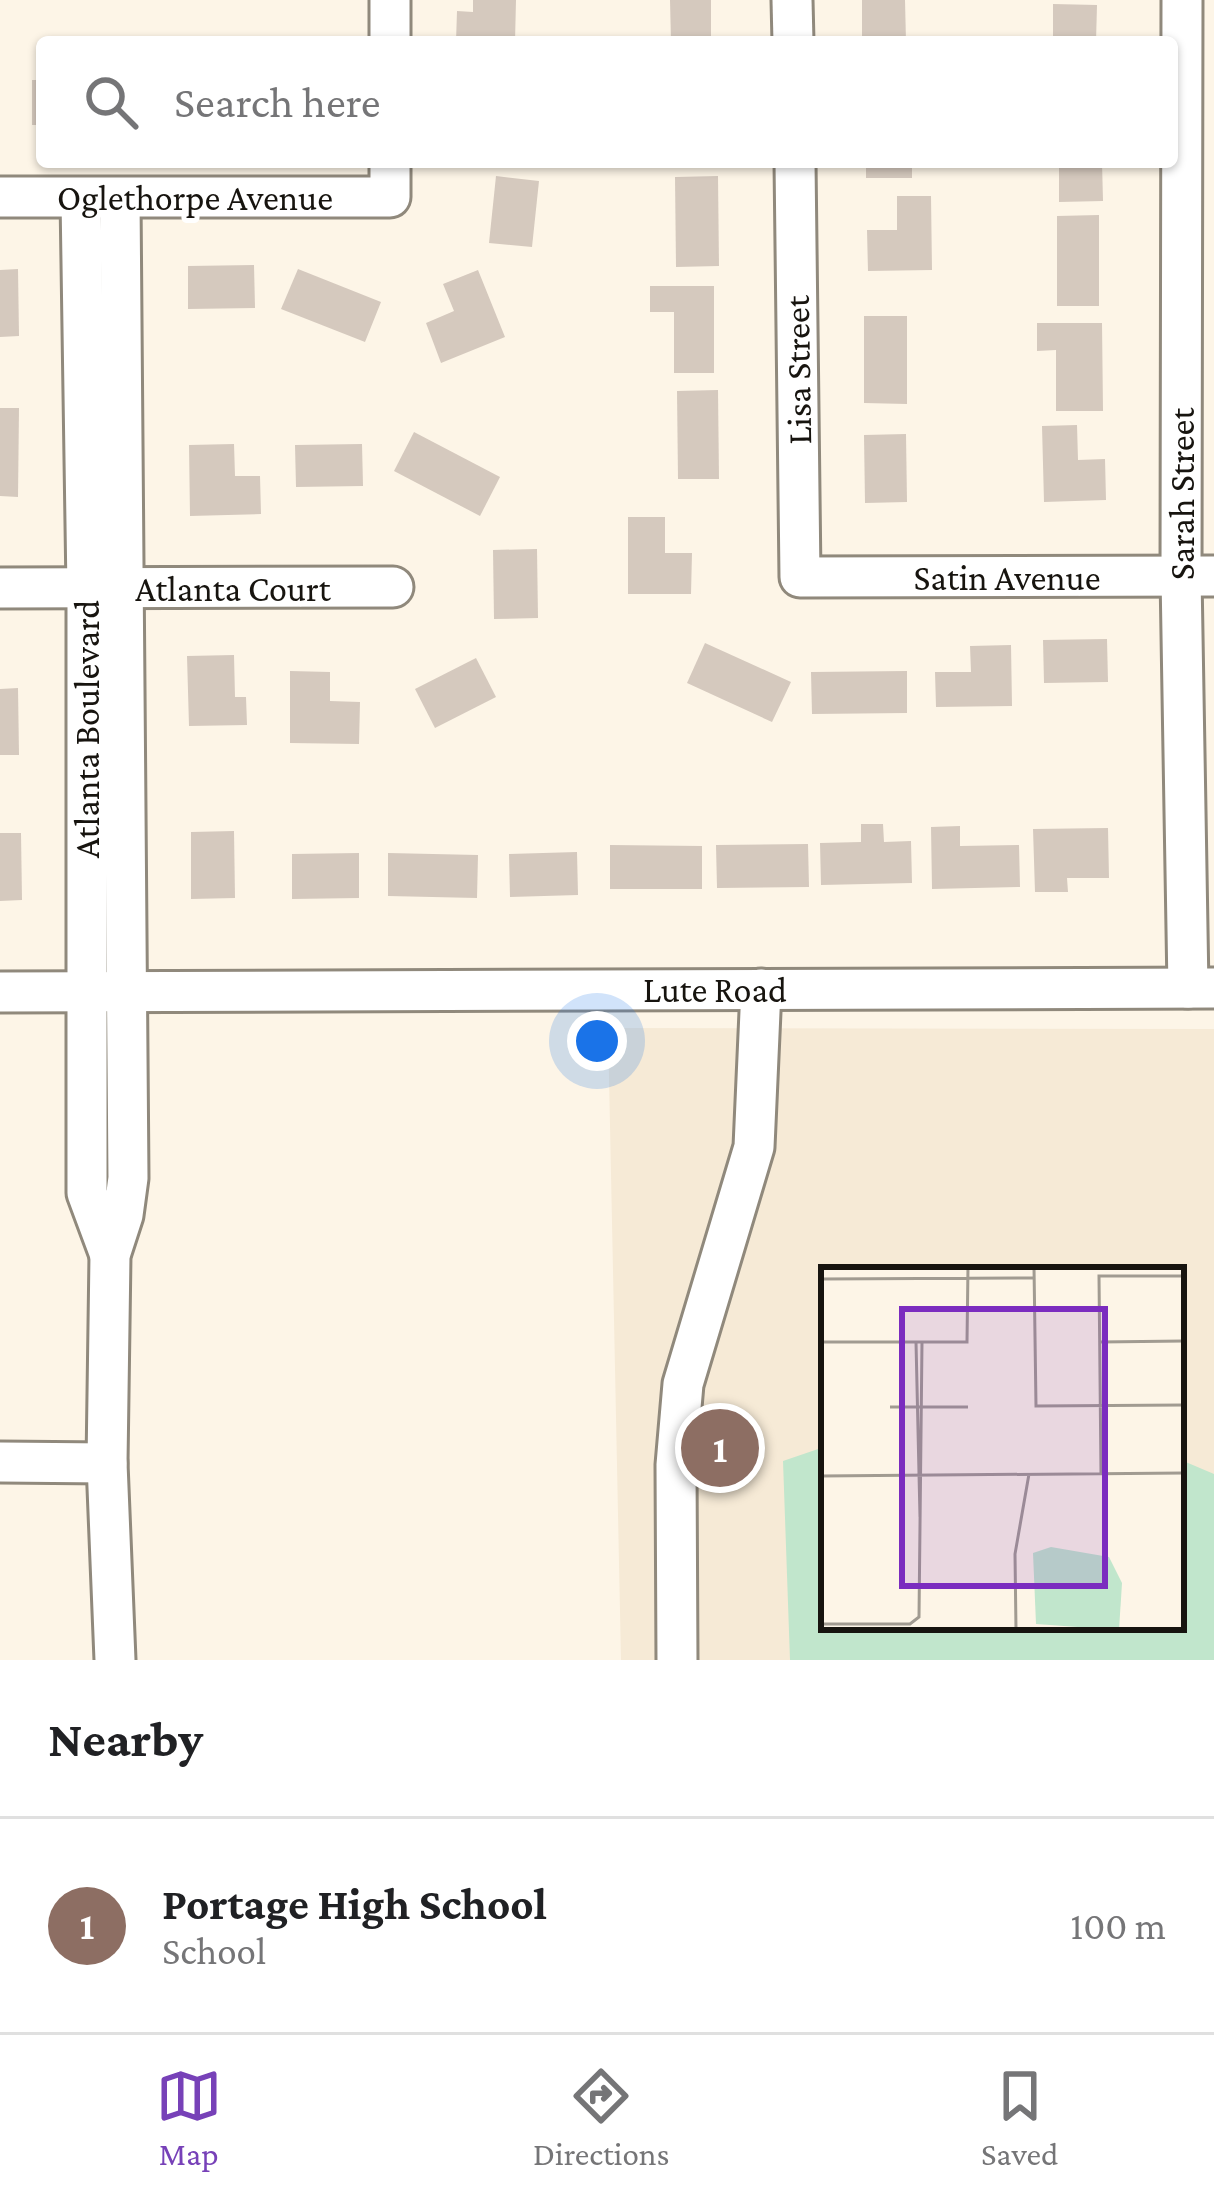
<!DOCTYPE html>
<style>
:root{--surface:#fff;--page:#f6f6f6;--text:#202124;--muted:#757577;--line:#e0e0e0;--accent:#7741b8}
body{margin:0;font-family:"Crimson Pro",serif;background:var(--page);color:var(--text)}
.you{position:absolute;left:597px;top:1041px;width:42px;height:42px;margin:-30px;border:9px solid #fff;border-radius:50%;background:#1a73e8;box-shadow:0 0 0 18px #1a73e833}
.badge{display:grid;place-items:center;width:78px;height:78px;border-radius:50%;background:var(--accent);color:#fff;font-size:39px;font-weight:700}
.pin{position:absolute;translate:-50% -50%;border:6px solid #fff;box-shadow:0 3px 12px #0006}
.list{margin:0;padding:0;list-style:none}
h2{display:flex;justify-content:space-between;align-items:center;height:156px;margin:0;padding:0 48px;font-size:51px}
h2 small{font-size:39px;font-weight:400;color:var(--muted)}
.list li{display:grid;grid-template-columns:78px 1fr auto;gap:36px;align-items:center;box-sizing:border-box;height:216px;padding:0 48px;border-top:3px solid var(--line)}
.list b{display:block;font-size:45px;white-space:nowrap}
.list p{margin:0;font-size:39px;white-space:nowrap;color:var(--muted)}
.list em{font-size:39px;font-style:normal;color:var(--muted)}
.icon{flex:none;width:66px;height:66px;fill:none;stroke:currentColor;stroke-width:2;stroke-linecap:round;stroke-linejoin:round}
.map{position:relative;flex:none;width:1214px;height:1660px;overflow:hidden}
.search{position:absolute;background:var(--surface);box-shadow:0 3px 9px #0004;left:36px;right:36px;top:36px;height:132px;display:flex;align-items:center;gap:30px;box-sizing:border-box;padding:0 42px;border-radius:12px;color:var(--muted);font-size:45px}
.sheet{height:372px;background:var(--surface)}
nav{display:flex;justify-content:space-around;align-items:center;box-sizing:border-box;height:168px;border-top:3px solid var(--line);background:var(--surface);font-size:33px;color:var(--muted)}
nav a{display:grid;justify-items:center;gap:6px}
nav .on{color:var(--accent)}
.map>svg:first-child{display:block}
.education{fill:#f6ead6;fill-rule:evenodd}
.green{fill:#c1e6cc}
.building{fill:#d5c9be}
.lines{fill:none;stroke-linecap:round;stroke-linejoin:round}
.minor-casing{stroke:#90897c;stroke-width:45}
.minor{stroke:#fff;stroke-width:39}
.labels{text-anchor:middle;stroke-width:10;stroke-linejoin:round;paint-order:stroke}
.street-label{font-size:36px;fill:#17140f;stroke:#fff}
.inset-road{fill:none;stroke:#a19b91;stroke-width:3}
.view{fill:#7b2cbf;fill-opacity:0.15;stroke:#7b2cbf;stroke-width:6}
.inset-edge{fill:none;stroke:#17140f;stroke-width:6}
</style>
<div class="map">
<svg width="1214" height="1660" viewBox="0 0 1214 1660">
<rect width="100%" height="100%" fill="#fdf5e7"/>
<path class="education" d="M 608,1028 L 1214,1029 L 1214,1660 L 621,1660 ZM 824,1270 L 1181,1270 L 1181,1627 L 824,1627 Z"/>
<polygon class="green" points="824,1447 824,1627 1181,1627 1181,1460 1214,1474 1214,1660 790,1660 783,1461"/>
<g class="building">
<polygon points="473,0 516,0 515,42 456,42 457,11 473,12"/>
<polygon points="670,0 711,0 711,42 671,42"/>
<polygon points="862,0 905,0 906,42 862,42"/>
<polygon points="1053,4 1097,5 1096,42 1053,42"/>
<rect x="32" y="80" width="10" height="45"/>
<rect x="866" y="162" width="46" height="16"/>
<polygon points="1059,162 1102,162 1103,201 1059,202"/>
<polygon points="496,176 539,181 532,247 489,243"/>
<polygon points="718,176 719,266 676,267 675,177"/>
<polygon points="897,196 931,196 932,270 868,271 867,230 897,230"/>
<polygon points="1099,215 1099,306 1057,306 1057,216"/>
<polygon points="254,265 255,308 188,309 188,266"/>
<polygon points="18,269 19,336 0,337 0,270"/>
<polygon points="298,269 381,302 365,342 281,309"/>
<polygon points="478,270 505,337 441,363 426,323 454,311 443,284"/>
<polygon points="650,286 714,286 714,373 674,373 674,312 650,312"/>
<polygon points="864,316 907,316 907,404 864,403"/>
<polygon points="1037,323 1102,323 1103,411 1056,411 1056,350 1037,351"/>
<polygon points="718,390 719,479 678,479 677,391"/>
<polygon points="0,408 19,408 18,497 0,496"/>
<polygon points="1077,425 1078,460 1105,459 1106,500 1044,502 1042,426"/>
<polygon points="414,432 500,477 480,516 394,471"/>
<polygon points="906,434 907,502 865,503 864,435"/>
<polygon points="234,444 235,476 260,476 261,514 190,516 189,445"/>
<polygon points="362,444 363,486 296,487 295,445"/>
<polygon points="628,517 665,517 665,553 692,553 691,594 628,594"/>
<polygon points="537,549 538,618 494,619 493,550"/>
<polygon points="1107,639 1108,682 1044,683 1043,640"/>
<polygon points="705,643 791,682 772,722 687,683"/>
<polygon points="1011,645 1012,706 936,707 935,672 971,672 970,646"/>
<polygon points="234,655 235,697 246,697 247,725 189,726 187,656"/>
<polygon points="476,658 496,697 435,728 415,689"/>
<polygon points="290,671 330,672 330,701 360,702 359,744 290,743"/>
<polygon points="907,671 907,713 812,714 811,672"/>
<polygon points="18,688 19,755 0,755 0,689"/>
<polygon points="861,824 883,824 884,842 911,841 912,883 821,885 820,843 861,842"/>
<polygon points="960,826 960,846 1019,845 1020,887 932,889 931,827"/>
<polygon points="1108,828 1109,878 1067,878 1068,892 1035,892 1033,829"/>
<polygon points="234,831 235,898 191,899 191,832"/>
<polygon points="0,833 21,833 22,900 0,901"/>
<polygon points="808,844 809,887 717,888 716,845"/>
<polygon points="610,845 702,846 702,889 610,889"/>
<polygon points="577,852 578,895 510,897 509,854"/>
<polygon points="359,853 359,898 292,899 292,854"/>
<polygon points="388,853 478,855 477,898 388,896"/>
</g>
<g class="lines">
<g class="minor-casing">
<g id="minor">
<polyline points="792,0 793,42"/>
<polyline points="1182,0 1181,576 1188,988"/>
<polyline points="390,42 390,0"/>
<polyline points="795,162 800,577 1214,576"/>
<polyline points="0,197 390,197 390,162"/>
<polyline points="81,198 87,589 87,1193 110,1255"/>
<polyline points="0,588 393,587"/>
<polyline points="0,992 1214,988"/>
<polyline points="0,1462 107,1463"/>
<polyline points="115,1660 107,1463 110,1255 123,1215 128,1178 120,198"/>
<polyline points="677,1660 676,1465 683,1384 754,1147 761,989"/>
</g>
</g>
<use href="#minor" class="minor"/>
</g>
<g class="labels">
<g class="street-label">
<text x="195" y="210">Oglethorpe Avenue</text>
<text transform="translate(797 370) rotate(-91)" y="13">Lisa Street</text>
<text transform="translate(1181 494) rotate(-90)" y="13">Sarah Street</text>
<text x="1007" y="590">Satin Avenue</text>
<text x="233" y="601">Atlanta Court</text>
<text transform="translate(86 729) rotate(-90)" y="13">Atlanta Boulevard</text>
<text x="715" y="1002">Lute Road</text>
</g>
</g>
<g transform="translate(821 1267)">
<rect width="363" height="363" fill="#fdf5e7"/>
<path d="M 230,280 L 288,290 L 301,316 L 298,363 L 215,357 L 212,286 Z" fill="#c1e6cc"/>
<path class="inset-road" d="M 213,0 L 215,139 L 363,138M 0,12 L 213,11M 0,75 L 146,75 L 147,0M 95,75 L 99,250M 279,75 L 363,74M 69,140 L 147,140M 280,207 L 278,9 L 363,9M 0,209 L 363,206M 0,357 L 89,357 L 98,350 L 101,75M 195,363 L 194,287 L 208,207"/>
<path class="view" d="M 81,42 L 284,42 L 284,319 L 81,319 Z"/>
<rect width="363" height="363" class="inset-edge"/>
</g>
</svg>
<div class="you"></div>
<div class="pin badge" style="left:720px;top:1448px;background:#8d6e63">1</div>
<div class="search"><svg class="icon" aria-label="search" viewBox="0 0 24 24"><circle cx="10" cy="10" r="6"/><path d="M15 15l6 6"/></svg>Search here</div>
</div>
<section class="sheet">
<h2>Nearby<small></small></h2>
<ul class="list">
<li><span class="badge" style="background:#8d6e63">1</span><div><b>Portage High School</b><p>School</p></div><em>100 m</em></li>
</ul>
</section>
<nav>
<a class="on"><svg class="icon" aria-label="map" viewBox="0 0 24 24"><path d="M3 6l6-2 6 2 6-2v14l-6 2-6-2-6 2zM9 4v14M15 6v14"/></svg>Map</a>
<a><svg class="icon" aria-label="directions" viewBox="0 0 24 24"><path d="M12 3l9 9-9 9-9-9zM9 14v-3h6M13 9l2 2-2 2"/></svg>Directions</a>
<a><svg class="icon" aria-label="saved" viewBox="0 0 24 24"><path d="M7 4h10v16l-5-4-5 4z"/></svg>Saved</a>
</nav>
